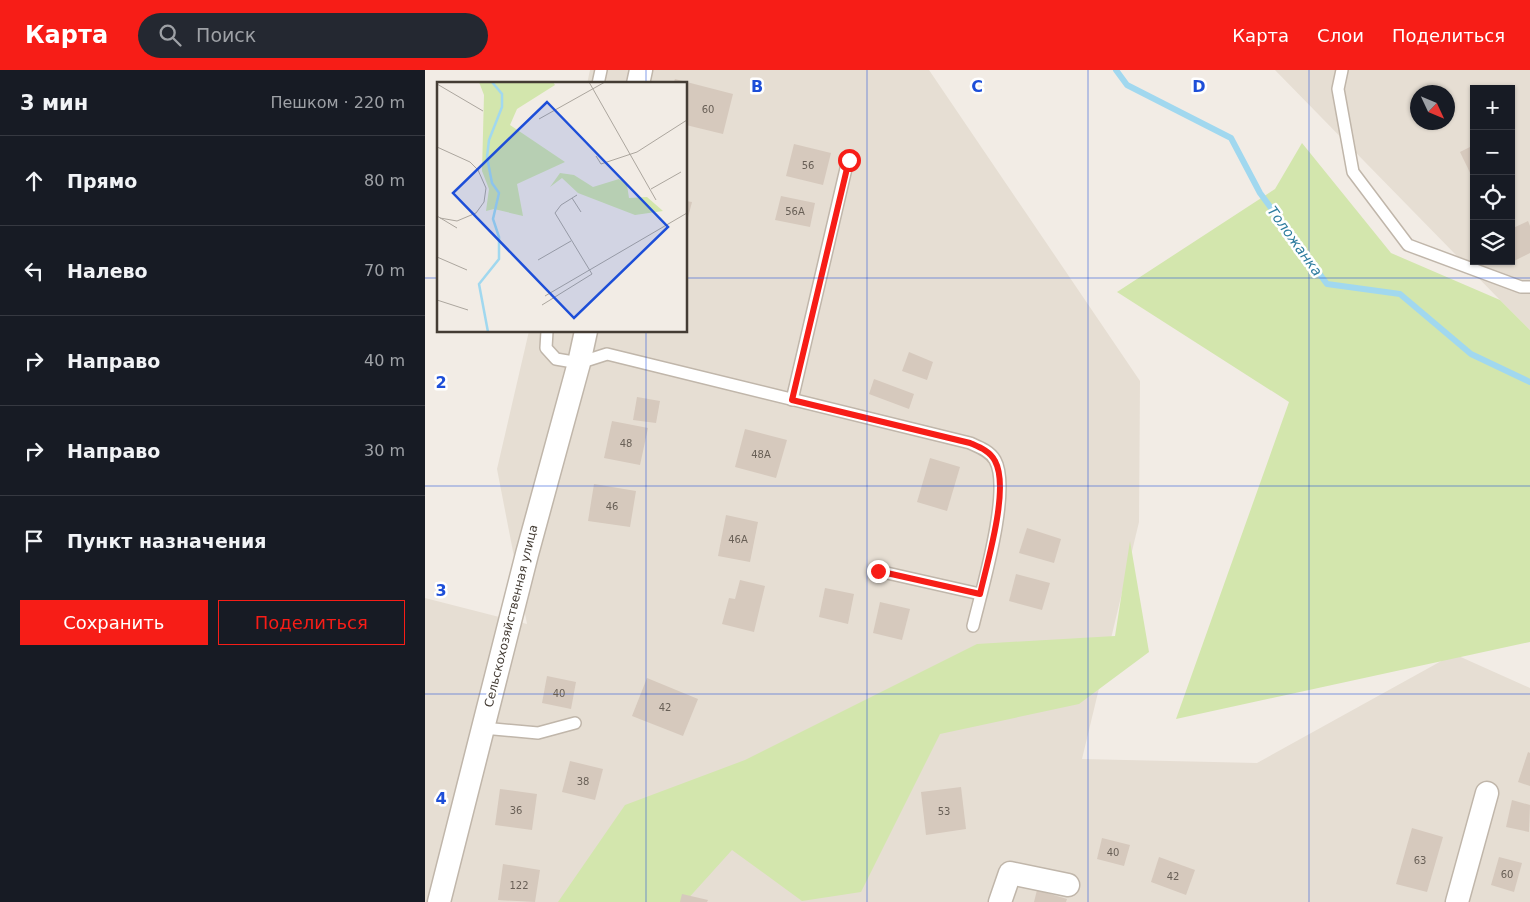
<!DOCTYPE html>
<html lang="ru">
<meta charset="utf-8">
<style>
:root{--surface:#171b24;--page:#242831;--text:#f1f3f6;--muted:#9ea1a6;--line:#363941;--accent:#f71d17}
body{margin:0;font-family:"DejaVu Sans",sans-serif;background:var(--page);color:var(--text)}
.controls{position:absolute;right:15px;top:15px;display:grid;overflow:hidden;border-radius:0px;box-shadow:0 1px 4px #0004}
.controls button{width:45px;height:45px;display:grid;place-items:center;padding:0;border:0;border-bottom:1px solid var(--line);background:var(--surface);color:var(--text);font:25px sans-serif}
.compass{position:absolute;left:985px;top:15px;width:45px;height:45px;border-radius:50%;background:var(--surface);box-shadow:0 1px 4px #0004;rotate:134deg}
.stop{position:absolute;width:15px;height:15px;margin:-11px;border:4px solid #f71d17;border-radius:50%;background:#fff}
.stop.end{background:#f71d17;border-color:#fff;box-shadow:0 1px 5px #0008}
.list{margin:0;padding:0;list-style:none}
h2{display:flex;justify-content:space-between;align-items:center;height:65px;margin:0;padding:0 20px;font-size:21px}
h2 small{font-size:16px;font-weight:400;color:var(--muted)}
.list li{display:grid;grid-template-columns:32px 1fr auto;gap:15px;align-items:center;box-sizing:border-box;height:90px;padding:0 20px;border-top:1px solid var(--line)}
.list b{display:block;font-size:19px;white-space:nowrap}
.list em{font-size:16px;font-style:normal;color:var(--muted)}
.actions{display:flex;gap:10px;padding:15px 20px}
.actions a{flex:1;padding:11px 0;border:1px solid var(--accent);border-radius:0px;text-align:center;font-size:18px;color:var(--accent)}
.actions .main{background:var(--accent);color:#fff}
.icon{flex:none;width:28px;height:28px;fill:none;stroke:currentColor;stroke-width:2;stroke-linecap:round;stroke-linejoin:round}
.map{position:relative;flex:none;width:1105px;height:832px;overflow:hidden}
header{display:flex;align-items:center;gap:30px;box-sizing:border-box;height:70px;padding:0 25px;background:var(--accent);color:#fff}
header strong{font-size:24px}
nav{display:flex;gap:28px;margin-inline-start:auto;font-size:18px}
.search{width:350px;height:45px;background:var(--page);display:flex;align-items:center;gap:12px;box-sizing:border-box;padding:0 18px;border-radius:28px;color:var(--muted);font-size:19px}
main{display:flex}
aside{flex:1;background:var(--surface)}
.map>svg:first-child{display:block}
.residential{fill:#e6ded3;fill-rule:evenodd}
.green{fill:#d3e6ad}
.lines{fill:none;stroke-linecap:round;stroke-linejoin:round}
.stream{stroke:#a1d8ef;stroke-width:6}
.building{fill:#d6c9bd}
.lane-casing{stroke:#c0b6aa;stroke-width:14}
.street-casing{stroke:#c0b6aa;stroke-width:25}
.lane{stroke:#fff;stroke-width:11}
.street{stroke:#fff;stroke-width:22}
.route{stroke:#f71d17;stroke-width:6}
.grid{fill:none;stroke:#1d4ed8;stroke-width:1;stroke-opacity:0.55}
.labels{text-anchor:middle;stroke-width:5;stroke-linejoin:round;paint-order:stroke}
.number-label{font-size:10px;fill:#685f56}
.street-label{font-size:12px;fill:#443c34;stroke:#fff}
.water-label{font-size:14px;font-style:italic;fill:#2d7c9e;stroke:#fff}
.inset-river{fill:none;stroke:#a1d8ef;stroke-width:2.5}
.inset-road{fill:none;stroke:#aca69e;stroke-width:1}
.view{fill:#1d4ed8;fill-opacity:0.15;stroke:#1d4ed8;stroke-width:2.5}
.inset-edge{fill:none;stroke:#443c34;stroke-width:2.5}
.grid-label{font-size:16px;text-anchor:middle;font-weight:bold;fill:#1d4ed8;stroke:#fff;stroke-width:5;stroke-linejoin:round;paint-order:stroke}
</style>
<header>
<strong>Карта</strong>
<div class="search"><svg class="icon" aria-label="search" viewBox="0 0 24 24"><circle cx="10" cy="10" r="6"/><path d="M15 15l6 6"/></svg>Поиск</div>
<nav><a>Карта</a><a>Слои</a><a>Поделиться</a></nav>
</header>
<main>
<aside>
<h2>3 мин<small>Пешком · 220 m</small></h2>
<ul class="list">
<li><svg class="icon" aria-label="ahead" viewBox="0 0 24 24"><path d="M12 20V5M6 11l6-6 6 6"/></svg><div><b>Прямо</b></div><em>80 m</em></li>
<li><svg class="icon" aria-label="left" viewBox="0 0 24 24"><path d="M17 20v-9H6M10 6l-5 5 5 5"/></svg><div><b>Налево</b></div><em>70 m</em></li>
<li><svg class="icon" aria-label="right" viewBox="0 0 24 24"><path d="M7 20v-9h11M14 6l5 5-5 5"/></svg><div><b>Направо</b></div><em>40 m</em></li>
<li><svg class="icon" aria-label="right" viewBox="0 0 24 24"><path d="M7 20v-9h11M14 6l5 5-5 5"/></svg><div><b>Направо</b></div><em>30 m</em></li>
<li><svg class="icon" aria-label="arrive" viewBox="0 0 24 24"><path d="M6 21V4h12l-3 4 3 4H6"/></svg><div><b>Пункт назначения</b></div></li>
</ul>
<div class="actions"><a class="main">Сохранить</a><a>Поделиться</a></div>
</aside>
<div class="map">
<svg width="1105" height="832" viewBox="0 0 1105 832">
<rect width="100%" height="100%" fill="#f2ece5"/>
<g class="residential">
<polygon points="165,0 504,0 715,311 714,452 657,689 832,693 1029,584 1105,618 1105,832 0,832 0,528 102,554 72,399 104,261 261,261 261,14 162,14"/>
<path d="M 850,0 L 1105,0 L 1105,260 L 1075,230 ZM 1049,19 L 1086,19 L 1086,191 L 1049,191 ZM 992,22 L 1022,22 L 1022,52 L 992,52 Z"/>
</g>
<g class="green">
<polygon points="877,73 966,183 1075,230 1105,260 1105,572 751,649 864,332 692,222 850,119"/>
<polygon points="705,471 724,582 654,634 515,664 436,822 377,831 307,780 260,832 133,832 200,735 320,690 552,574 690,566"/>
</g>
<g class="lines">
<polyline class="stream" points="691,0 702,15 806,68 835,123 902,214 975,224 1046,284 1105,312"/>
</g>
<g class="building">
<polygon points="250,9 308,24 298,64 261,55 261,14 248,14"/>
<polygon points="369,74 406,83 398,115 361,106"/>
<polygon points="1049,75 1049,111 1035,82"/>
<polygon points="356,126 390,133 385,157 350,150"/>
<polygon points="261,131 267,132 262,151 261,151"/>
<polygon points="1103,151 1105,156 1105,183 1081,195 1079,191 1086,191 1086,159"/>
<polygon points="484,282 508,292 502,310 477,301"/>
<polygon points="449,309 489,324 484,339 444,324"/>
<polygon points="212,327 235,331 231,353 208,350"/>
<polygon points="187,351 223,358 215,395 179,388"/>
<polygon points="320,359 362,370 351,408 310,397"/>
<polygon points="505,388 535,397 522,441 492,432"/>
<polygon points="169,414 211,421 205,457 163,451"/>
<polygon points="301,445 333,452 325,492 293,486"/>
<polygon points="602,458 636,469 629,493 594,483"/>
<polygon points="591,504 625,513 617,540 584,531"/>
<polygon points="315,510 340,516 329,562 297,554 304,528 310,529"/>
<polygon points="400,518 429,524 423,554 394,547"/>
<polygon points="455,532 485,539 477,570 448,563"/>
<polygon points="122,606 151,612 146,639 117,633"/>
<polygon points="222,608 273,629 258,666 207,646"/>
<polygon points="1103,682 1105,683 1105,716 1093,712"/>
<polygon points="145,691 178,699 170,730 137,722"/>
<polygon points="536,717 541,759 501,765 496,722"/>
<polygon points="75,719 112,724 107,760 70,755"/>
<polygon points="1087,730 1105,735 1104,762 1081,757"/>
<polygon points="987,758 1018,767 1002,822 971,814"/>
<polygon points="677,768 705,775 699,796 672,789"/>
<polygon points="734,787 770,800 761,825 726,812"/>
<polygon points="1074,787 1097,793 1089,822 1066,815"/>
<polygon points="78,794 115,800 110,832 73,830"/>
<polygon points="612,820 642,829 641,832 609,832"/>
<polygon points="257,824 283,830 282,832 255,832"/>
</g>
<g class="lines">
<g class="lane-casing">
<g id="lane">
<polyline points="917,0 913,19 928,102 983,175 1096,217 1105,217"/>
<polyline points="173,14 176,0"/>
<path d="M 122,261 L 121,278 L 131,289 L 154,293 L 182,284 L 545,373 C 554,377 565,381 570,390 C 587,420 556,522 548,556"/>
<polyline points="367,330 423,90"/>
<polyline points="453,501 555,524"/>
<polyline points="58,658 113,663 150,653"/>
</g>
</g>
<g class="street-casing">
<g id="street">
<polyline points="213,14 216,0"/>
<polyline points="14,832 102,484 154,293 161,261"/>
<polyline points="575,832 585,803 643,815"/>
<polyline points="1032,832 1062,723"/>
</g>
</g>
<use href="#lane" class="lane"/>
<use href="#street" class="street"/>
</g>
<g class="lines">
<path class="route" d="M 424,90 L 367,330 L 545,373 C 554,377 565,381 570,391 C 585,418 562,493 555,524 L 453,501"/>
</g>
<path class="grid" d="M 221,0 L 221,14M 442,0 L 442,832M 663,0 L 663,832M 884,0 L 884,832M 0,208 L 14,208M 261,208 L 1105,208M 221,261 L 221,832M 0,416 L 1105,416M 0,624 L 1105,624"/>
<g class="labels">
<g class="number-label">
<text x="283" y="43">60</text>
<text x="383" y="99">56</text>
<text x="370" y="145">56А</text>
<text x="201" y="377">48</text>
<text x="336" y="388">48А</text>
<text x="187" y="440">46</text>
<text x="313" y="473">46А</text>
<text x="134" y="627">40</text>
<text x="240" y="641">42</text>
<text x="158" y="715">38</text>
<text x="91" y="744">36</text>
<text x="519" y="745">53</text>
<text x="688" y="786">40</text>
<text x="995" y="794">63</text>
<text x="1082" y="808">60</text>
<text x="748" y="810">42</text>
<text x="94" y="819">122</text>
</g>
<g class="street-label">
<text transform="translate(86 546) rotate(-76)" y="4">Сельскохозяйственная улица</text>
</g>
<g class="water-label">
<text transform="translate(870 171) rotate(54)" y="5">Толожанка</text>
</g>
</g>
<g transform="translate(12 12)">
<rect width="250" height="250" fill="#f2ece5"/>
<path d="M 42,0 L 116,0 L 118,3 L 80,27 L 73,43 L 128,80 L 80,102 L 86,134 L 57,127 L 49,129 L 52,107 L 45,89 L 47,13 ZM 123,91 L 137,93 L 156,105 L 182,97 L 190,103 L 192,116 L 210,115 L 226,129 L 198,133 L 141,111 L 125,96 L 113,105 Z" fill="#d3e6ad"/>
<path class="inset-river" d="M 51,250 L 42,202 L 62,177 L 62,155 L 56,137 L 62,111 L 55,101 L 50,75 L 52,58 L 65,25 L 65,12 L 55,0"/>
<path class="inset-road" d="M 152,0 L 219,118M 0,2 L 46,29M 102,37 L 168,0M 0,65 L 33,80 L 41,88 L 49,106 L 47,120 L 39,131 L 20,139 L 3,136M 159,74 L 164,82 L 200,70 L 250,38M 214,107 L 244,90M 135,116 L 144,130M 0,134 L 20,146M 0,175 L 30,188M 101,178 L 134,159M 108,214 L 250,131M 0,218 L 31,228M 105,223 L 155,192 L 118,131 L 124,123 L 140,113"/>
<path class="view" d="M 110,20 L 231,145 L 137,236 L 16,111 Z"/>
<rect width="250" height="250" class="inset-edge"/>
</g>
<g class="grid-label">
<text x="332" y="22">B</text>
<text x="552" y="22">C</text>
<text x="774" y="22">D</text>
<text x="16" y="318">2</text>
<text x="16" y="526">3</text>
<text x="16" y="734">4</text>
</g>
</svg>
<div class="controls">
<button>+</button>
<button>−</button>
<button><svg class="icon" aria-label="locate" viewBox="0 0 24 24"><circle cx="12" cy="12" r="6"/><path d="M12 2v4M12 18v4M2 12h4M18 12h4"/></svg></button>
<button><svg class="icon" aria-label="layers" viewBox="0 0 24 24"><path d="M12 4l9 5-9 5-9-5zM3 14l9 5 9-5"/></svg></button>
</div>
<svg class="compass" viewBox="-18 -18 36 36"><path d="M0-13l5 13h-10z" fill="#e53935"/><path d="M0 13l5-13h-10z" fill="#9ea1a6"/></svg>
<div class="stop" style="left:424px;top:90px"></div>
<div class="stop end" style="left:453px;top:501px"></div>
</div>
</main>
